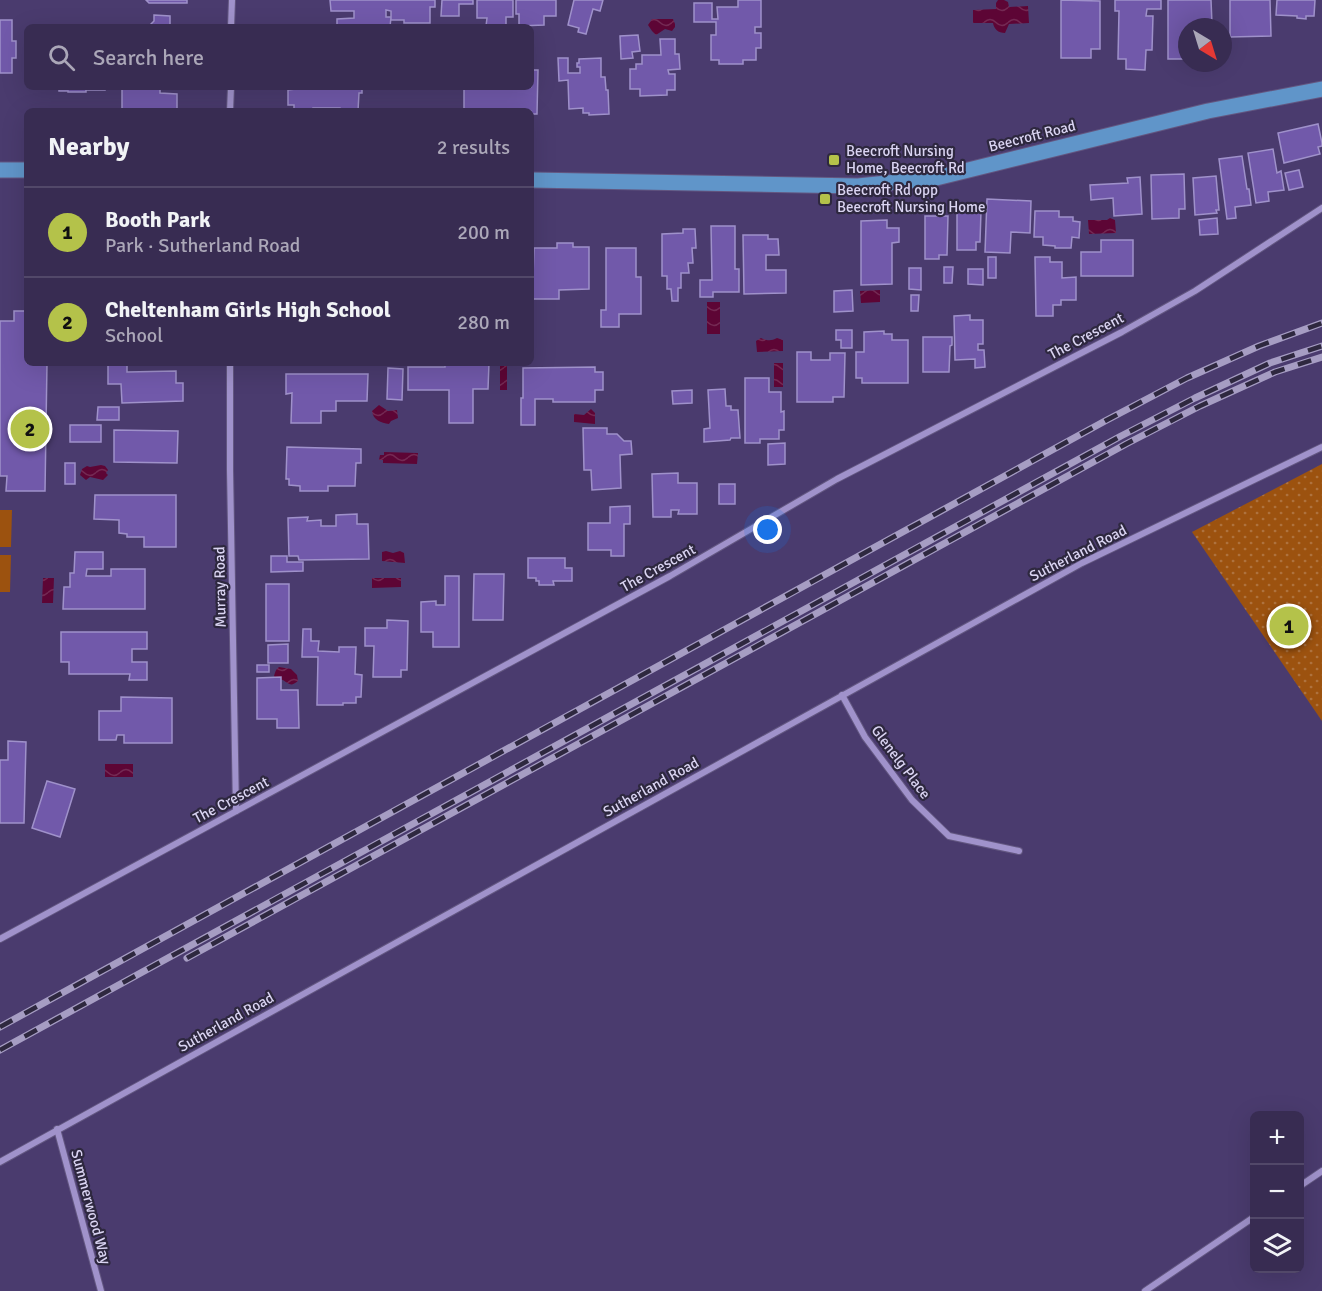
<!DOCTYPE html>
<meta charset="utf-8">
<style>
:root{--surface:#382c52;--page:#3f3459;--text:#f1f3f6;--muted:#aba7b8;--line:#524869;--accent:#b4c24a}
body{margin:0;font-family:Signika,sans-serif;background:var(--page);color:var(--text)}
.controls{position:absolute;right:18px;bottom:18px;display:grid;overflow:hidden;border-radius:9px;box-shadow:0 6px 24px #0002}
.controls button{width:54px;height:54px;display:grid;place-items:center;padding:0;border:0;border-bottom:2px solid var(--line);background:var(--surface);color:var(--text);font:30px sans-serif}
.compass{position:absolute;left:1178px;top:18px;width:54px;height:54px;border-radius:50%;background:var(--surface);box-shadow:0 6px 24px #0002;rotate:142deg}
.you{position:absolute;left:768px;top:530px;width:21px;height:21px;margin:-15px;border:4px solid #fff;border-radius:50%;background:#1a73e8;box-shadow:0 0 0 9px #1a73e833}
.badge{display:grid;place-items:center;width:39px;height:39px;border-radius:50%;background:var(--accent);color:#111;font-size:20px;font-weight:700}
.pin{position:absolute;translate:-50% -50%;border:3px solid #fff;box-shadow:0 2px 6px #0006}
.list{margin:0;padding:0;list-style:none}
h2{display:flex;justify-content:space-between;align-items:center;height:78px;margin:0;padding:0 24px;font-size:26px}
h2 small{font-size:20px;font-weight:400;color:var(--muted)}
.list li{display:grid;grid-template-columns:39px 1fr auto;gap:18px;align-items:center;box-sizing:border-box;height:90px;padding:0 24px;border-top:2px solid var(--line)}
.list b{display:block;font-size:22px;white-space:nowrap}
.list p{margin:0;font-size:20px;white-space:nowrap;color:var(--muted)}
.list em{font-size:20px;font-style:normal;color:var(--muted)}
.icon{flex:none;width:33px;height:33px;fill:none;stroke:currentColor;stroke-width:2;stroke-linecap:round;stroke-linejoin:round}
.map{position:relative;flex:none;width:1322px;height:1291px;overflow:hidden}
.search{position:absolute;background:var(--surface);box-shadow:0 6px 24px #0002;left:24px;top:24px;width:510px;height:66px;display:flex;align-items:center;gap:15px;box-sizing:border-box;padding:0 21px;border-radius:9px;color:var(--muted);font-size:22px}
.panel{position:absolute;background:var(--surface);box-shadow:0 6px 24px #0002;left:24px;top:108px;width:510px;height:258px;border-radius:9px}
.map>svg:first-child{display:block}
.grass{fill:#9c520f}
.park{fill:url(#park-dots)}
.water{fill:url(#water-waves)}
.building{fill:#7159aa;stroke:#9f91ca;stroke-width:1.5}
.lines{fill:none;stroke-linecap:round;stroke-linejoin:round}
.minor-casing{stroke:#635781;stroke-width:8}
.primary-casing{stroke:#635781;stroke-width:17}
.minor{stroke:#a092cb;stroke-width:6}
.primary{stroke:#6095c9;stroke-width:15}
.rail-casing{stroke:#a69dc3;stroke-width:7}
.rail{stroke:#2e283f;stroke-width:4.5;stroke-dasharray:14;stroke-linecap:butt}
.poi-dot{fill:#b4c24a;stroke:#2e283f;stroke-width:2}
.labels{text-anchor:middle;stroke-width:4.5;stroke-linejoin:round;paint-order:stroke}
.street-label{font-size:15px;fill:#dad4f2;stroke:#2e283f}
.poi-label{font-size:15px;fill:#dad4f2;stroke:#2e283f;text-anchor:start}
</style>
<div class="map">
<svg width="1322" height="1291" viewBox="0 0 1322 1291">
<defs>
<pattern id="park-dots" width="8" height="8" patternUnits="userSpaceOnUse" patternTransform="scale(1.5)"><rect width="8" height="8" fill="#9c520f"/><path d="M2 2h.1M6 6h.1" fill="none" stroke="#ae723e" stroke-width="1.8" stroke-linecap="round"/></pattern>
<pattern id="water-waves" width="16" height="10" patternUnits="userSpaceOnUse" patternTransform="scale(1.5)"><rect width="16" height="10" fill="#5d0535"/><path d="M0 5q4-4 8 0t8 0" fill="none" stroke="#742953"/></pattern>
</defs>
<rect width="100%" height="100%" fill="#4a3b6e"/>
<g class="grass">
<polygon points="0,510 12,510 11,547 0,547"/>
<polygon points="0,555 11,555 10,592 0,592"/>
</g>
<polygon class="park" points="1322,464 1322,721 1192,532"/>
<g class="water">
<path d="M 998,0 L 1004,0 L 1008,2 L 1009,7 L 1028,6 L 1029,23 L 1009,24 L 1005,33 C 998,33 994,29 993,23 L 973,23 L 973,10 L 996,9 L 996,3 Z"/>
<polygon points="652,19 673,19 675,24 675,27 672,31 665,29 656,35 652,31 648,25"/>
<polygon points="1110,218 1115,220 1116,233 1089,234 1088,220 1107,220"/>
<polygon points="880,290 880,302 861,303 860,291"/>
<rect x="707" y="302" width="13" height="32"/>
<path d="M 761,338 C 768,341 771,341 777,338 L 783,340 L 783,351 L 757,352 L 756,341 Z"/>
<rect x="500" y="363" width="7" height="27"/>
<rect x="774" y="363" width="9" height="24"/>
<path d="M 379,405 L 388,411 L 397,410 L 398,418 L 391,421 L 389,424 C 381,423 373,420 372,411 Z"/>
<polygon points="591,409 595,413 595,424 574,422 574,414 584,415"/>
<polygon points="384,452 418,453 417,464 383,463 383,460 379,460 380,455 384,455"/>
<polygon points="101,465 105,466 108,470 106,473 108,475 103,480 90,477 86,480 80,475 82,469 87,466 90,467"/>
<polygon points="386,551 393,553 400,551 404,553 405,563 382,561 382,552"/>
<polygon points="43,578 54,578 53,603 42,603"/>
<polygon points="372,578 401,578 401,587 372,588"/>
<path d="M 279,667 L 291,669 L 297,675 L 298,681 C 291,687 289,684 283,680 L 276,679 L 274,676 C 275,672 276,669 279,667 Z"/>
<rect x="105" y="764" width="28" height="13"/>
</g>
<g class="building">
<polygon points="146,0 187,0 187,3 149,3"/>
<polygon points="330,0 435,0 435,7 430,7 430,23 404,23 404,20 391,20 391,11 386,10 386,17 391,17 390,27 393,27 337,27 337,19 354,18 354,11 331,11"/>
<polygon points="442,0 473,0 473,4 459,4 459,16 441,16"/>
<polygon points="477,0 513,0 513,17 506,17 506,26 486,26 487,18 477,18"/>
<polygon points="516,0 556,0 556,16 544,16 544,25 519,26 519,14 516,14"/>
<polygon points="574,0 603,0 600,11 593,9 586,34 578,32 579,28 568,25"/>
<polygon points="738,0 761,0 761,27 755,27 755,33 761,33 761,48 756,48 756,60 743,60 743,64 719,64 719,60 711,60 711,35 716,35 716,22 694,22 694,3 712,3 712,19 718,19 717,7 738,7"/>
<polygon points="1061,0 1100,1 1100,49 1091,49 1091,58 1061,58"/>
<polygon points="1115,0 1161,0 1161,9 1147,9 1146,16 1153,16 1152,50 1146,50 1145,70 1126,69 1126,59 1118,59 1119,11 1115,11"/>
<polygon points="1168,0 1211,0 1212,24 1195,24 1195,27 1187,27 1187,59 1168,59"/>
<polygon points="1230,0 1270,0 1271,36 1230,37"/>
<polygon points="1277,0 1315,0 1314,16 1306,16 1306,19 1297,18 1297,16 1276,15"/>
<polygon points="154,15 170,16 170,27 148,27 154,21"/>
<polygon points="0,20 12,20 12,41 16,41 16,58 12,58 12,73 0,73"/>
<polygon points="638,35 640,51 632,52 633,58 621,59 620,36"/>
<polygon points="660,39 675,39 675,54 679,54 680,69 668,70 669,74 675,74 675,90 667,90 667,95 640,96 640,89 630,89 630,69 636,69 636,64 642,64 642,55 661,55"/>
<polygon points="558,58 568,58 568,73 580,73 580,67 577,67 577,63 579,63 579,59 601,58 601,77 605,77 606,90 608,90 609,114 589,115 589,113 583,113 583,108 569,109 568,80 559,81"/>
<polygon points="531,70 538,70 537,114 531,114 531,111 464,111 464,87 531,87"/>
<polygon points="59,87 105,87 105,90 86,90 86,92 68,92 68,91 59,91"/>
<polygon points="122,87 152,87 152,88 160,88 160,93 177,94 177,111 122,111"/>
<polygon points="295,87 362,87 362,93 359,93 358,111 340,111 340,108 313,108 313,111 294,111 294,105 288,105 288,90 295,89"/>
<polygon points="1318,124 1322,143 1322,146 1318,147 1320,154 1284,163 1278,133"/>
<polygon points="1273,149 1277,173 1281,171 1284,190 1268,192 1269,201 1256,203 1248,153"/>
<polygon points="1242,156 1247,189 1249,189 1251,205 1235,207 1236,218 1227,219 1219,159"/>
<polygon points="1299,170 1303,187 1289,190 1285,173"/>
<polygon points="1184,174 1185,209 1179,209 1179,218 1152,219 1151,175"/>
<polygon points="1216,176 1219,210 1216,210 1217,213 1195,215 1193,178"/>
<polygon points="1140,177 1142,214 1114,216 1113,198 1091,200 1090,185 1128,183 1127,178"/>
<polygon points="987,199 1031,201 1030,233 1011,232 1010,253 985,252"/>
<polygon points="957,210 981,211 980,242 976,242 976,250 957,250"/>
<polygon points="1035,211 1059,211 1059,217 1073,217 1073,221 1080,222 1079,238 1072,237 1071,248 1055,248 1055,246 1043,245 1043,237 1034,237"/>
<polygon points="925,216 948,216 947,255 939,255 939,259 925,259"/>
<polygon points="1217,218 1218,234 1200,235 1199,220"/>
<polygon points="887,220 887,228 899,228 899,242 892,243 892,284 861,285 861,221"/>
<polygon points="711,226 735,226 735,269 739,269 739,292 713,292 713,297 700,297 700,280 712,280"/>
<polygon points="683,229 695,229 696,248 692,248 693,263 688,263 689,273 681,273 681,288 678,288 678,301 672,301 671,289 667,289 667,276 662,276 662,234 683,233"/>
<polygon points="743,235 768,235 768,239 778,239 779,255 766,255 766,270 786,270 786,293 744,294"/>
<polygon points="1101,240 1133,240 1133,276 1081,276 1081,252 1101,252"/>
<polygon points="557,243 573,243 573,247 589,247 589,289 559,290 559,299 531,299 531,277 533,277 534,248 557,248"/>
<polygon points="606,248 636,248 636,277 641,277 641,314 619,314 619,327 601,327 601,310 606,310"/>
<rect x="988" y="257" width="8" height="21"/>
<polygon points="1035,257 1050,257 1050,262 1062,262 1062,278 1076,277 1076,300 1061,300 1061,305 1053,305 1053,316 1036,316"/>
<polygon points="944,267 953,267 952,283 944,283"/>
<polygon points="909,268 921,268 921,290 909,289"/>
<polygon points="968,269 983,269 983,285 968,284"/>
<polygon points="852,290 853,311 834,312 834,291"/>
<polygon points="911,295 919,295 918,311 911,311"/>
<polygon points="14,311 27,311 27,363 47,363 45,491 6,491 7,476 0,476 0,321 14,321"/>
<polygon points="970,315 970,320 983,320 983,344 978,344 978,350 984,350 985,367 975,368 975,359 955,360 954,316"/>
<polygon points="836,330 852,330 852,348 841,348 841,340 836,340"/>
<polygon points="884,331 884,334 892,334 892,340 908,340 908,383 862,383 862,378 856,378 856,352 864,352 864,332"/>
<polygon points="923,337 952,337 952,345 950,346 949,372 923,372"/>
<polygon points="797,352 811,352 811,360 830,360 830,353 845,353 844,397 833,397 833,402 797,402"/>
<rect x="137" y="363" width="19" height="2"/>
<polygon points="445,363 489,363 488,389 473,389 473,423 449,423 449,390 408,390 408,367 445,367"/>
<polygon points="108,364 127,364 127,372 176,371 176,383 183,383 183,401 122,403 121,384 108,384"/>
<polygon points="595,367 595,372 603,372 603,390 595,390 595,402 553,402 553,399 535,399 535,425 521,425 521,398 523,398 523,368"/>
<polygon points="388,368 403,369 402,400 387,399"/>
<polygon points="286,374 368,374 367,401 336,401 336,411 321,411 321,423 291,423 292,393 286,394"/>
<polygon points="745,378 769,378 769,392 781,392 781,412 784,411 784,430 779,430 779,439 760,439 760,443 745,443"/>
<polygon points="725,389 726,406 731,406 731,410 738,410 740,438 731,438 730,440 704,442 704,429 710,428 708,390"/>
<polygon points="692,390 692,403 673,404 672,391"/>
<polygon points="98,407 119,407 119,420 97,420"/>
<rect x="70" y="425" width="31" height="17"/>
<polygon points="583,428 607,428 607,434 617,434 624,441 631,441 632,454 620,455 621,488 592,490 591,470 584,470"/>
<polygon points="114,430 178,431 177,463 114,462"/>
<polygon points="785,443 785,464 768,465 768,444"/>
<polygon points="287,447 361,449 361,463 356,463 355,486 328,486 328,491 300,491 300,486 289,485 289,479 286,479"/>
<rect x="65" y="463" width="10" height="21"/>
<polygon points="678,473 678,483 697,483 697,514 678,514 679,510 671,510 671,517 653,517 652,474"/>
<rect x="719" y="484" width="16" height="20"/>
<polygon points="95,495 176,495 176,547 144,547 144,537 127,537 127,534 119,533 119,520 94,519"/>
<polygon points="630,506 630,524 624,524 624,556 611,556 611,550 588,550 588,523 610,523 610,507"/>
<polygon points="357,514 357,524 368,524 369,559 299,560 298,556 289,556 288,518 308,517 307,521 321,520 321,526 336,526 336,515"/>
<polygon points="75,552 103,552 103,569 87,569 86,576 111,576 111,569 145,569 145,609 63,609 64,587 70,587 70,573 74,573"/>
<polygon points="271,556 287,556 287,562 303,562 303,571 271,572"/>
<polygon points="528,558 565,558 565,568 572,568 572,581 553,581 554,585 539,585 539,581 536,581 536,578 528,578"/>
<polygon points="474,574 504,574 503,620 473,620"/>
<polygon points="445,576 459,576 459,647 433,647 433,632 421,632 421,602 436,601 436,605 445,605"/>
<rect x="266" y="584" width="23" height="57"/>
<polygon points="387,620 408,621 407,670 401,670 401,677 373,677 374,646 365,646 365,628 387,628"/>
<polygon points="303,629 311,629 311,641 319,641 318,651 339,652 339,647 356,647 355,674 362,675 361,697 356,697 356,703 343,703 343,705 317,705 318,657 302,657"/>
<polygon points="61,632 147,632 147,649 132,649 132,662 147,662 147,680 129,680 130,674 69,674 69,662 61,662"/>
<polygon points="288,644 288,663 268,663 268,645"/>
<rect x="257" y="665" width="12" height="7"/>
<polygon points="281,677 281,690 298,690 299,728 277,728 277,719 257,719 257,678"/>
<polygon points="121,697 172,698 172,743 124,743 124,735 117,735 116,740 99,740 99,711 121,711"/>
<polygon points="8,741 26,742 24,823 0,823 0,760 8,760"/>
<polygon points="47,781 75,789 60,837 32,828"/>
</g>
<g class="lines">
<g class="minor-casing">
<g id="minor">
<polyline points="231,27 232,0"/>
<polyline points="230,111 231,87"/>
<polyline points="230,363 230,470 236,811"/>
<polyline points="842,695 865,737 912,800 949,836 1019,851"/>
<polyline points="0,939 670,576 837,479 1122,332 1195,291 1322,208"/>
<polyline points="57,1129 101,1291"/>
<polyline points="0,1162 1082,563 1322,447"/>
<polyline points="1300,1186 1322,1171"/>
<polyline points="1145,1291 1254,1217"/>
</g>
</g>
<g class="primary-casing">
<g id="primary">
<polyline points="0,170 27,170"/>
<polyline points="531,180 858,186 936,178 1208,111 1322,89"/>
</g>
</g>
<use href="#minor" class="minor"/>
<use href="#primary" class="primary"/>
<g class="rail-casing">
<g id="rail">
<polyline points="187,958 1126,444 1200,406 1275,372 1322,357"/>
<polyline points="0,1027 1105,421 1187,378 1259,346 1322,323"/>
<polyline points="0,1050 1121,436 1195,398 1270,363 1322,346"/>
</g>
</g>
<use href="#rail" class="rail"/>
</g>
<g class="poi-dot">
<rect x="828" y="154" width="12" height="12" rx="3"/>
<rect x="819" y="193" width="12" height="12" rx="3"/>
</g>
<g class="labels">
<g class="street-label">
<text transform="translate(1032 136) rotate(-14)" y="5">Beecroft Road</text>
<text transform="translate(1086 336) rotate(-28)" y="5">The Crescent</text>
<text transform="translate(1078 553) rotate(-27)" y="5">Sutherland Road</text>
<text transform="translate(658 568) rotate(-29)" y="5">The Crescent</text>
<text transform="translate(220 587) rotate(-91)" y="5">Murray Road</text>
<text transform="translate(901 762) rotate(53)" y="5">Glenelg Place</text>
<text transform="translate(651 787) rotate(-29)" y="5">Sutherland Road</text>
<text transform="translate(231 800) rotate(-28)" y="5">The Crescent</text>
<text transform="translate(226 1022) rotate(-29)" y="5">Sutherland Road</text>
<text transform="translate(91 1207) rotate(75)" y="5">Summerwood Way</text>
</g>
<g class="poi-label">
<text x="846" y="156">Beecroft Nursing<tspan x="846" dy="17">Home, Beecroft Rd</tspan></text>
<text x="837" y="195">Beecroft Rd opp<tspan x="837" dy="17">Beecroft Nursing Home</tspan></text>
</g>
</g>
</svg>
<div class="controls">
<button>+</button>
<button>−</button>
<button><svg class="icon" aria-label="layers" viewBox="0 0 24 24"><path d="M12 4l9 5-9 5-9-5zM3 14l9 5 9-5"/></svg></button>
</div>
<svg class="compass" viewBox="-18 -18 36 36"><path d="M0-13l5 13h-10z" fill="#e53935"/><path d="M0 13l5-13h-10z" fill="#aba7b8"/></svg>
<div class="you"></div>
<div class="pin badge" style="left:1289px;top:626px">1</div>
<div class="pin badge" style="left:30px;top:429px">2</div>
<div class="search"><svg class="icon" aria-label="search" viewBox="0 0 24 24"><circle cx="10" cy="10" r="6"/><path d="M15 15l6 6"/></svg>Search here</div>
<section class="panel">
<h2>Nearby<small>2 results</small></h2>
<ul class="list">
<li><span class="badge">1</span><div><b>Booth Park</b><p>Park · Sutherland Road</p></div><em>200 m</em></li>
<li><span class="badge">2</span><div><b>Cheltenham Girls High School</b><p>School</p></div><em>280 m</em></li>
</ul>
</section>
</div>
